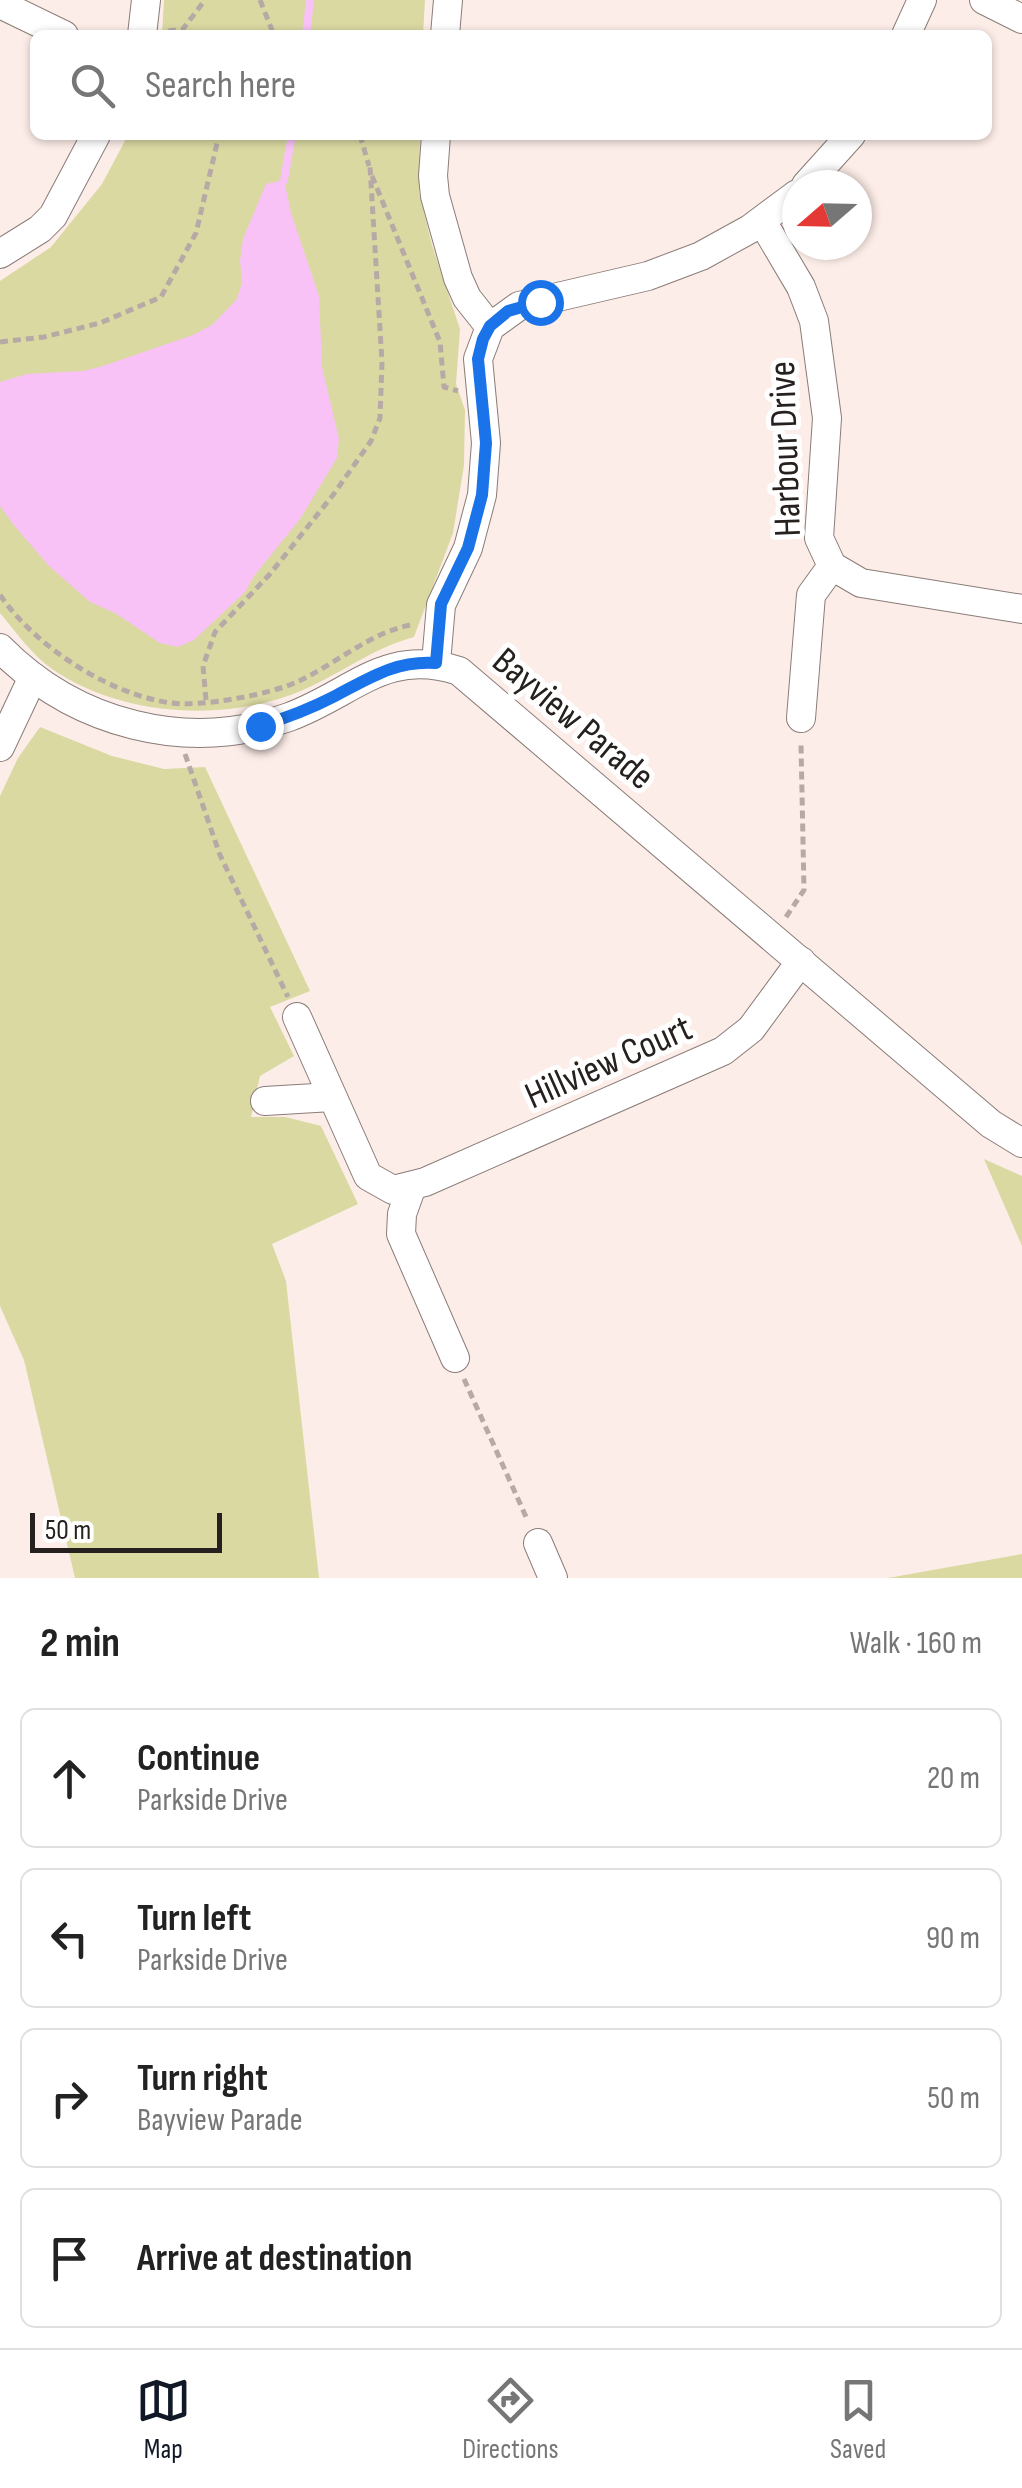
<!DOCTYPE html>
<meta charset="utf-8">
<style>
:root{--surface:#fff;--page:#f2f2f2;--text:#222;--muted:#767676;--line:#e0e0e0;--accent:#111827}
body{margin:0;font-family:"Sofia Sans Condensed",sans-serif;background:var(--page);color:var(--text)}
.compass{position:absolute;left:782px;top:170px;width:90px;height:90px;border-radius:50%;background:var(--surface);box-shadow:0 2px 8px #0004;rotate:250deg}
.scale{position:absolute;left:30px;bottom:25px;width:192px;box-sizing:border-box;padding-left:10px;border:5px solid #26201e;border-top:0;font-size:28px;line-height:35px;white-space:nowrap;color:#26201e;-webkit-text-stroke:8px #fff;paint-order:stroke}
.stop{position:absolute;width:30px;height:30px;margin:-22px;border:8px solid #1a73e8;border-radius:50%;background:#fff}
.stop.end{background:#1a73e8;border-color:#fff;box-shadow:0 2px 10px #0008}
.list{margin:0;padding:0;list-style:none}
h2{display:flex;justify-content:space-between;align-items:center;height:130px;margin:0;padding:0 40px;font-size:42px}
h2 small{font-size:32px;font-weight:400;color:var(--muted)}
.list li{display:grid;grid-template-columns:65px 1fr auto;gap:30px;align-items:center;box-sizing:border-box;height:140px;margin:0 20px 20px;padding:0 20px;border:2px solid var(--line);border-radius:15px}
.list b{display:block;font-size:38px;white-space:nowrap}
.list p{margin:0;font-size:32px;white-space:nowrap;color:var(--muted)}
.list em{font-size:32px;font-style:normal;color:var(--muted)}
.icon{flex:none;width:55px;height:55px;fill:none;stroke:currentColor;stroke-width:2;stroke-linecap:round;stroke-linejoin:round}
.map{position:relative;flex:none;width:1022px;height:1578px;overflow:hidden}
.search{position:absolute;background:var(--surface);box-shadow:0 2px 8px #0004;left:30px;right:30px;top:30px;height:110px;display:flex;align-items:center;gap:25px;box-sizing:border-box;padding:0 35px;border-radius:15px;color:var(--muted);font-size:38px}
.sheet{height:770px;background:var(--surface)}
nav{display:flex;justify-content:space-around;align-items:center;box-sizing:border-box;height:140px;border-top:2px solid var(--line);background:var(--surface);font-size:28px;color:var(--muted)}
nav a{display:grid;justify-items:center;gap:5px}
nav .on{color:var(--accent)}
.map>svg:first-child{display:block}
.green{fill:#dad9a2}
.water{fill:#f8c2f6}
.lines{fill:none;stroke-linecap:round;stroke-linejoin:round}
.stream{stroke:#f8c2f6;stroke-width:8}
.minor-casing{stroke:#8a7c78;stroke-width:30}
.path{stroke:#b7aaa6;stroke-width:5;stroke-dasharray:8 5;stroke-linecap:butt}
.minor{stroke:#fff;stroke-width:28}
.route{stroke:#1a73e8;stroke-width:12}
.labels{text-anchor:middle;stroke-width:10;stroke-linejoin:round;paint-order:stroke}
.street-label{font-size:38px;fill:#26201e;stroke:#fff}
</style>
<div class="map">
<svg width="1022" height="1578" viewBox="0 0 1022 1578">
<rect width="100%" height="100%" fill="#fdede8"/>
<g class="green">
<polygon points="164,0 425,0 423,35 162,35"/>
<path d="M 128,135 L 420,135 L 419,192 L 432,245 L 460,329 L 456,384 L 465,410 L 464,465 L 453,533 L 414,637 C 373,648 342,673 303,690 C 228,723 121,717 52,669 C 33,656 15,631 0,613 L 0,281 L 51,247 L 102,184 Z"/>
<polygon points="40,727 112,756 164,769 205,767 310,991 270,1007 294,1056 260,1076 251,1117 285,1117 321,1126 358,1204 272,1244 286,1281 319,1578 75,1578 24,1360 0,1306 0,796 18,758"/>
<polygon points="984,1159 1022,1176 1022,1246"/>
<polygon points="1022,1554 1022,1578 888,1578"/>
</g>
<polygon class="water" points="284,180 291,213 319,296 322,367 339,439 337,458 300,519 254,576 245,592 194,640 178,647 160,643 115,613 90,602 48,565 13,524 0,506 0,382 27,374 83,371 103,366 193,335 212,325 237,299 242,282 240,261 243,239 266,184"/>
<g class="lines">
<g class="stream">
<polyline points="306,35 310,0"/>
<polyline points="284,180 292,135"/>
</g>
<g class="minor-casing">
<g id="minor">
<polyline points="984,0 1022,19"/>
<polyline points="0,4 64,35"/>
<polyline points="142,35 146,0"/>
<polyline points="445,35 448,0"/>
<polyline points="906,35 922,0"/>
<polyline points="436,135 433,176 435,196 458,278 467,298 490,327"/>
<polyline points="806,185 851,135"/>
<polyline points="762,221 801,287 814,321 827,418 819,538 832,566 861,583 1022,609"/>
<polyline points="0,254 40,229 53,216 96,135"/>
<path d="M 0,648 C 75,724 187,754 289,717 C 354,693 385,647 459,671 L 991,1124 L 1022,1143"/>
<polyline points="436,663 441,605 468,548 482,495 486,443 478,359 490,327 519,306 648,276 701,256 750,229 797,194"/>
<polyline points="801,718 811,595 832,566"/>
<polyline points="0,747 33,677"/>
<polyline points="297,1017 368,1176 393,1190 425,1182 723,1051 751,1029 801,961"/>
<polyline points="265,1101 332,1097"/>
<polyline points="412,1186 402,1214 401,1234 455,1358"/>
<polyline points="538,1543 553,1578"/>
</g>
</g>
<g class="path">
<polyline points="260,0 274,35"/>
<polyline points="168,31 183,29 205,0"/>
<polyline points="360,135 369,166"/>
<polyline points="372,176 440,342 444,387 458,391"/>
<polyline points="0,342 44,337 100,323 161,297 196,233 219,135"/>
<path d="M 0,595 C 36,647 108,694 171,703 C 200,707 265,695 292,684 C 335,666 368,632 415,624"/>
<polyline points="206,700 203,666 215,632 270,574 333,495 371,441 380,418 382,362 370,167"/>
<polyline points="185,754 220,855 288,997"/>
<polyline points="786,917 804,890 801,744"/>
<polyline points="464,1379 527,1519"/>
</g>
<use href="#minor" class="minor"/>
</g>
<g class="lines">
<path class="route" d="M 260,726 C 286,718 310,709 333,697 C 368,679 395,660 436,663 L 441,604 L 468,548 L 482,495 L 486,443 L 478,359 L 483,339 L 490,326 L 508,311 L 540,302"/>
</g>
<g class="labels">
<g class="street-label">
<text transform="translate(784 449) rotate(-92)" y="13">Harbour Drive</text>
<text transform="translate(574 718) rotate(40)" y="13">Bayview Parade</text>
<text transform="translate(608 1061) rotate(-24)" y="13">Hillview Court</text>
</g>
</g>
</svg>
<svg class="compass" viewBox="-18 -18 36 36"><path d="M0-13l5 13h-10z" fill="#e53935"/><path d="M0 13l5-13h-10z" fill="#767676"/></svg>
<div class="scale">50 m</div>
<div class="stop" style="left:540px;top:302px"></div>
<div class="stop end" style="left:260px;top:726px"></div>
<div class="search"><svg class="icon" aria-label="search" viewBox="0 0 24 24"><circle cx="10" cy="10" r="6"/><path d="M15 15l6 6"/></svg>Search here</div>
</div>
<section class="sheet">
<h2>2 min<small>Walk · 160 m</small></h2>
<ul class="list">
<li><svg class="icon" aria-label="ahead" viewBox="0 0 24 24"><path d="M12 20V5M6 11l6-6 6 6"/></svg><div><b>Continue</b><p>Parkside Drive</p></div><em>20 m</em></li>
<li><svg class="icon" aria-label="left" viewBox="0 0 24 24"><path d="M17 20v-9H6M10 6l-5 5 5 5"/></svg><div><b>Turn left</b><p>Parkside Drive</p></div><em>90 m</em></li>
<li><svg class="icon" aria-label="right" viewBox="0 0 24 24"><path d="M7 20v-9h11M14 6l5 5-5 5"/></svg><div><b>Turn right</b><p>Bayview Parade</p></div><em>50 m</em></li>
<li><svg class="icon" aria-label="arrive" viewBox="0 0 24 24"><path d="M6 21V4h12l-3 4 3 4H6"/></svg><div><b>Arrive at destination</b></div></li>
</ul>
</section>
<nav>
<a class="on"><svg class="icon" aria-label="map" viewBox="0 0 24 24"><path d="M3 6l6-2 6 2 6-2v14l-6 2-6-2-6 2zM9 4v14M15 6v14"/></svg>Map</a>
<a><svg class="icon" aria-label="directions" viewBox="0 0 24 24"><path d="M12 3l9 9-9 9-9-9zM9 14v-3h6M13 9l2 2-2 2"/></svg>Directions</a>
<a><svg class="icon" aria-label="saved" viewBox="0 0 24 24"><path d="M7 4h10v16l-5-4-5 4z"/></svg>Saved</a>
</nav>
